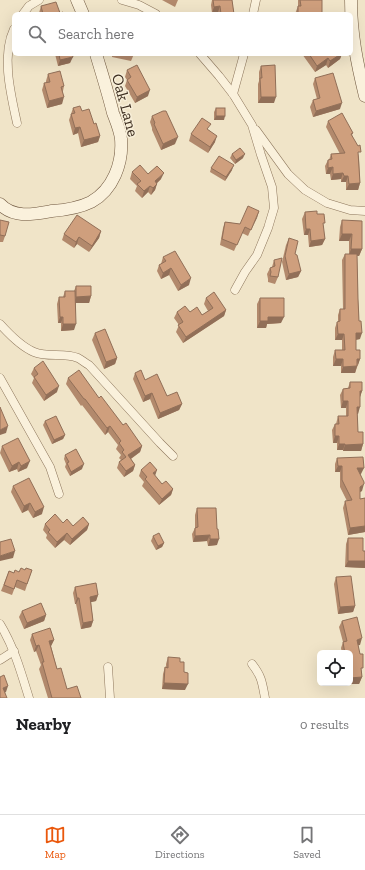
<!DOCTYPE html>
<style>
:root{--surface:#fff;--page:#f2f2f2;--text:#202124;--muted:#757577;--line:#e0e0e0;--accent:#ea580c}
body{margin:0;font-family:"Zilla Slab",serif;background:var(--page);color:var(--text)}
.controls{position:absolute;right:12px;bottom:12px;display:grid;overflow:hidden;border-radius:6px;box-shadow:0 4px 16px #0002}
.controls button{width:36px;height:36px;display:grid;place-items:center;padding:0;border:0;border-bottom:1px solid var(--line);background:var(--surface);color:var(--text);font:20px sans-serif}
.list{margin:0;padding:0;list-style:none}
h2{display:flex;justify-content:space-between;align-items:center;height:52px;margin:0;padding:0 16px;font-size:17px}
h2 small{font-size:13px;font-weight:400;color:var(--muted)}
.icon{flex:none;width:22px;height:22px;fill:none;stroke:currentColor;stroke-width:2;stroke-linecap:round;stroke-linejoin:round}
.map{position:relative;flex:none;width:365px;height:698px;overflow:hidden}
.search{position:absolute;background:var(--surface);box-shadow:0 4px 16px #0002;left:12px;right:12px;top:12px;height:44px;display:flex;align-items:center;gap:10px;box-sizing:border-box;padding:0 14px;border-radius:6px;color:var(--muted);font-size:15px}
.sheet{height:116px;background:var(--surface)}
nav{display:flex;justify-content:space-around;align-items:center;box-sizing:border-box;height:56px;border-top:1px solid var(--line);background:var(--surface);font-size:11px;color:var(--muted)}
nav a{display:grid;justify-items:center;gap:2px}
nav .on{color:var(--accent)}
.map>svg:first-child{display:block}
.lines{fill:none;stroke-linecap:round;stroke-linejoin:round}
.street-casing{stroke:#8d765c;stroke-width:9}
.secondary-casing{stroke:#6f573f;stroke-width:13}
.street{stroke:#faf1dc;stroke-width:8}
.secondary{stroke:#faf1dc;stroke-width:12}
.wall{fill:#b2896c}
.shaded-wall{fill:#916f58}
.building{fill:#cf9f7d;stroke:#916f58}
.labels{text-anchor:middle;stroke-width:3;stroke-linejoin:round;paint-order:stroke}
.street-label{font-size:16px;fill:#3d2e20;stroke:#f7eed8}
</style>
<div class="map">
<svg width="365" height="698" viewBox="0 0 365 698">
<rect width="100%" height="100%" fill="#f0e4c8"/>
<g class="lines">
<g class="street-casing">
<g id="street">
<polyline points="122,0 139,5 156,14"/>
<polyline points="23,14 29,6 39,0"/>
<polyline points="253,14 256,0"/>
<path d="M 14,29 C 1,56 11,95 17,123"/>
<polyline points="200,54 219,76 233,94 252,125 261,155 272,187 274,208 268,228 257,255 245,272 235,290"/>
<polyline points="233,94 244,54"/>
<polyline points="256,130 288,174 305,190 327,203 350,210 365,211"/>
<path d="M 0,324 C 9,334 22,347 34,352 C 48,358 64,352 78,358 C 82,360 85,363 89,365 L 160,443 L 173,456"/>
<polyline points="0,378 50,467 59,494"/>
<path d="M 0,624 C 14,647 21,672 29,698"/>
<polyline points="0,660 14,651"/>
<path d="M 252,664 C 262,677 262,682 265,698"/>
<polyline points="108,667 110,698"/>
</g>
</g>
<g class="secondary-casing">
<g id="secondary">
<polyline points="77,0 83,14"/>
<path d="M 351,0 C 351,34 357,63 365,96"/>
<path d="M 0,204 C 14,219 35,214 52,211 C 65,210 79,208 91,202 C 113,190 123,163 121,139 C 120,130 116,121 113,113 C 108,93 102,74 96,54"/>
</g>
</g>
<use href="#street" class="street"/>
<use href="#secondary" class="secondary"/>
</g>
<g class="wall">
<polygon points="162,0 178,0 175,7"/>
<polygon points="212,0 232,0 234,14 218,14 218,12 212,13 211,5"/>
<polygon points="298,0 322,0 322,14 295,14 298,6"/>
<polygon points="41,6 60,13 64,14 39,14 39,13"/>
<polygon points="55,54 72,54 70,63 58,66"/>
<polygon points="112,54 134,54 131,61 112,57"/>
<polygon points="302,54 342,54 340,59 328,68 326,65 315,72"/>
<polygon points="261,66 274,103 258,103 258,84 259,81 259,72"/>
<polygon points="127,70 148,96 135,103 125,86 127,80 125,77"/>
<polygon points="48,74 64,86 63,91 62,104 47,108 42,90 44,83 46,83 46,81"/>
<polygon points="315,78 340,109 313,117 310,107 313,100 317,99 313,84"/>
<polygon points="73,108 82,111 94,124 100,136 98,142 81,147 78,133 73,135 69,120"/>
<polygon points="216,108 224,120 214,120 214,112"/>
<polygon points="152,116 175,144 161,150 152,130 152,128 150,122"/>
<polygon points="328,121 353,133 352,135 359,157 360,183 358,190 346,190 346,182 341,182 341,179 331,180 330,174 326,174 325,166 328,160 329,160 331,154 340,154 326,127"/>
<polygon points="209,130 215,142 208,153 189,141 191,134"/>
<polygon points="232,154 243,158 235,164 230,158"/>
<polygon points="211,168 232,170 225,181 210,172"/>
<polygon points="132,172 148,174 161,179 157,183 155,190 151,195 148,192 142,198 135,191 137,186 130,179"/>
<polygon points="259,211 248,236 242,233 234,251 220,245 223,228 225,222 240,224"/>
<polygon points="305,212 317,214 323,228 325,239 322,245 309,247 308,235 304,235 302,219"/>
<polygon points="0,220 5,236 3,242 0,242"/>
<polygon points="342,220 362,249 359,256 357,255 358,299 360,339 356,340 356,350 360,359 355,373 341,373 341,366 333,366 333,357 335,350 342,350 342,340 335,340 335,328 337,322 338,322 338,315 340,309 343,309 342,260 345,254 349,254 349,241 339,241 340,227"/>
<polygon points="101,231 99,238 89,252 77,244 74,248 62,240 64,234"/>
<polygon points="289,238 301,271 298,277 286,280 282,262 286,245"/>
<polygon points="163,257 189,285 178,291 169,275 161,279 157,271 159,265 161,264"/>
<polygon points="274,260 278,277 275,284 268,282 268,279 267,274 270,268 272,267"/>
<polygon points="76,286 91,296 89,303 76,303 74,330 61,331 61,323 58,323 57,304 59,297 63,297 65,291 74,291"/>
<polygon points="206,298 226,310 224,316 183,343 176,332 179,325 174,318 177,312 190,312 202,315 208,311 204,304"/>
<polygon points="260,298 281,323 267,324 266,328 257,328 257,304"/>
<polygon points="95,333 117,358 115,364 104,369 92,340"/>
<polygon points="34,368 57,392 44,401 32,383 34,378 31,374"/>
<polygon points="135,373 167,396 182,404 179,410 158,419 150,399 143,402 133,379"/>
<polygon points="68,378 99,398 142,446 140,452 131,459 135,465 133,471 124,477 117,468 119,462 121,460 119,458 121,455 116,449 118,445 108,432 105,435 82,405 81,406 66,384"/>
<polygon points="350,382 362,391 360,397 358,414 357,414 358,432 363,444 361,451 343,451 343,450 337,450 337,443 333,443 332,430 335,424 336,424 338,416 346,416 346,408 341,408 340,395 343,389 348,388"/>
<polygon points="45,421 65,435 63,439 52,444 43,425"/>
<polygon points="2,446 27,468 18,472 17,469 9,472 0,453"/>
<polygon points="65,455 82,469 70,476 65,467 66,464 64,459"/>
<polygon points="337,458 361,474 362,491 360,492 360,499 365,498 365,532 348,535 343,508 345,501 347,501 340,487 340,472 335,472 335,464"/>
<polygon points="141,470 155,476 162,484 173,489 171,495 159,505 142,486 144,482 139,476"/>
<polygon points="13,486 42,514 33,518 28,510 22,513 11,492"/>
<polygon points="197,508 217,545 208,546 207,541 193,542 192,534 195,528 195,515"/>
<polygon points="63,523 73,526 89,524 87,530 70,545 64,540 55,548 46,538 47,535 43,530 45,524"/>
<polygon points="153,536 164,543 162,547 156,550 151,541"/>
<polygon points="348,538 363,551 365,551 365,568 345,567 346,544"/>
<polygon points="25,570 32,570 25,591 15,587 12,595 1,591 9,571 14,573"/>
<polygon points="336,577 355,606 353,612 338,614 334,584"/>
<polygon points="75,587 98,595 96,601 91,602 93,621 91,627 81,629 76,604 75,604 73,593"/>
<polygon points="22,611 46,615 44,621 24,629 19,617"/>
<polygon points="342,621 360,645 358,645 362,677 359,684 347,684 347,683 350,683 350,653 342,653 341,648 343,642 339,627"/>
<polygon points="32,634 54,640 51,646 57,669 67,689 81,698 48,698 39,669 41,665 36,651 34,652 30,640"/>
<polygon points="168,657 180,662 184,672 185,690 162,689 163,674 165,667 166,668 166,664"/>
</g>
<g class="shaded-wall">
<polygon points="220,6 218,12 212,13 214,7"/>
<polygon points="341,54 342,54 340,59 328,68 330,61"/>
<polygon points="73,57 70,63 58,66 60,60"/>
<polygon points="328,58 326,65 315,72 317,66"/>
<polygon points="150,90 148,96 135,103 137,97"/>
<polygon points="64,97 62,104 47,108 49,101"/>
<polygon points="261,97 276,97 274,103 258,103"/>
<polygon points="342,103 340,109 313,117 316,111"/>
<polygon points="216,116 225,116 224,120 214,120"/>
<polygon points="80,127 78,133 73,135 75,128"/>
<polygon points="100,136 98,142 81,147 84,140"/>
<polygon points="217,136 215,142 208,153 210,147"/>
<polygon points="178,137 175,144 161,150 163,144"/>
<polygon points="245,154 243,158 235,164 236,160"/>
<polygon points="234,165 232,170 225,181 226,177"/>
<polygon points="333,167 330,174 326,174 328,168"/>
<polygon points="164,173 161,179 152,188 155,181"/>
<polygon points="343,173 341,179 331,180 333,174"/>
<polygon points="344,176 348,176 346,182 341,182"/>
<polygon points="360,183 358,190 346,190 349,184"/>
<polygon points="157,184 155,190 151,195 153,188"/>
<polygon points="150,186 148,192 142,198 144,191"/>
<polygon points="259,211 257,218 248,236 251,230"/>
<polygon points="306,229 310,229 308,235 304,235"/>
<polygon points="101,231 99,238 89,252 92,246"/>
<polygon points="342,234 352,234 349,241 339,241"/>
<polygon points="79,237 77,244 74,248 76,242"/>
<polygon points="325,239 322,245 309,247 311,241"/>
<polygon points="351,249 362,249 359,256 349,255"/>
<polygon points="171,268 169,275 161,279 163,273"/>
<polygon points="301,271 298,277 286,280 289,274"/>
<polygon points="191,278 189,285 178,291 181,285"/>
<polygon points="91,296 89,303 74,303 76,297"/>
<polygon points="226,310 224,316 183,343 186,337"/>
<polygon points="60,317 63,317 61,323 58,323"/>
<polygon points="268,317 284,317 281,323 267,324 266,328 257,328 260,321"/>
<polygon points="63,324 76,324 74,330 61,331"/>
<polygon points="356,333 362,333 360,339 353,340"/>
<polygon points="338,334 344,334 342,340 335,340"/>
<polygon points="117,358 115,364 104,369 106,362"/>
<polygon points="336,359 343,359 341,366 333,366"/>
<polygon points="357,359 360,359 358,365"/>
<polygon points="357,366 355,373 341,373 343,367"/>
<polygon points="59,386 57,392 44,401 46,395"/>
<polygon points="360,391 362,391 360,397"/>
<polygon points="152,393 150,399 143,402 145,396"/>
<polygon points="343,401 348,401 346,408 341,408"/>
<polygon points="182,404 179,410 158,419 160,413"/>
<polygon points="357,407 360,407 358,414 355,414"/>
<polygon points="8,426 6,433 0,435 0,430"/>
<polygon points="110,426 108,432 105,435 107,428"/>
<polygon points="65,435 63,439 52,444 54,440"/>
<polygon points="335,436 339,436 337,443 333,443"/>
<polygon points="339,444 345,444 343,450 337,450"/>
<polygon points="363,444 361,451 343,451 345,445"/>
<polygon points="142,446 140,452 126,462 128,455"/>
<polygon points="30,461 27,468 18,472 21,466"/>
<polygon points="19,462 17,469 9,472 12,466"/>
<polygon points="84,464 82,469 70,476 71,472"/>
<polygon points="135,465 133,471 124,477 126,471"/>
<polygon points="338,466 342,466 340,472 335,472"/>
<polygon points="357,468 364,468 361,474 355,474"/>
<polygon points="157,470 155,476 153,473"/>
<polygon points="364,484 362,491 357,493 360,487"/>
<polygon points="173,489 171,495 159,505 162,499"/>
<polygon points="30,503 28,510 22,513 24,506"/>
<polygon points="44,507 42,514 33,518 35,512"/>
<polygon points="89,524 87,530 70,545 72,539"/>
<polygon points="365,526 365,532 348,535 350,528"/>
<polygon points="67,533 64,540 55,548 57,542"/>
<polygon points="210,535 207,541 193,542 195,536"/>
<polygon points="210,539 219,539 217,545 208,546"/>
<polygon points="164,543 162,547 156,550 158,546"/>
<polygon points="15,551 13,558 0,561 0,556"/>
<polygon points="348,561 365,561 365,568 345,567"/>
<polygon points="98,595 96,601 87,603 90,597"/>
<polygon points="77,598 79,598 76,604 75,604"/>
<polygon points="355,606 353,612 338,614 340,607"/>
<polygon points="46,615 44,621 24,629 27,623"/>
<polygon points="93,621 91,627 81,629 83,623"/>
<polygon points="362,638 360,645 354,646 357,640"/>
<polygon points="54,640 51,646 47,647 49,641"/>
<polygon points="39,645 36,651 34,652 36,646"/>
<polygon points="362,677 359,684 347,684 347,683 350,683 350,678"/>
<polygon points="164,683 188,684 185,690 162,689"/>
<polygon points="8,686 6,692 1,694 3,688"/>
</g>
<g class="building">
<polygon points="213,0 232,0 234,14 221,14 220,6 214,7"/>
<polygon points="300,0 322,0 322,14 298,14 298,6 301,6"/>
<polygon points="56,2 60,13 63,12 64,14 43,14 41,6"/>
<polygon points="59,54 72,54 73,57 60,60"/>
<polygon points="309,54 341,54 330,61 328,58 317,66"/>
<polygon points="137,65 150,90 137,97 127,80 131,77 127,70"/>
<polygon points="275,65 276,97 261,97 260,78 262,78 261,66"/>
<polygon points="60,71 64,86 61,87 64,97 49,101 44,83 50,82 48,74"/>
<polygon points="333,73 342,103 316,111 313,100 320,98 315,78"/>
<polygon points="80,106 82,111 89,109 94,124 96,123 100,136 84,140 80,127 75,128 71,114 75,113 73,108"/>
<rect x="216" y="108" width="9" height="8"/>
<polygon points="163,111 166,111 178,137 163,144 154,124 155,123 152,116"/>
<polygon points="342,113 353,133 351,134 358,146 360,145 361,152 358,152 360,183 349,184 348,176 344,176 343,173 333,174 333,167 328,168 328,160 332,159 331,154 345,153 328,121"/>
<polygon points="202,118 211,124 207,129 217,136 210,147 191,134"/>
<polygon points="240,148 245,154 236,160 232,154"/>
<polygon points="219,156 234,165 226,177 211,168"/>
<polygon points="140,165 148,174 157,166 164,173 155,181 157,184 153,188 150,186 144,191 137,184 141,181 132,172"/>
<polygon points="248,206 259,211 251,230 245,227 237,245 222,239 225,222 240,224"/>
<polygon points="317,211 317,214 324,214 325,223 323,223 325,239 311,241 310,229 306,229 305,212"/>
<polygon points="77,215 101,231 92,246 79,237 76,242 64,234"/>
<polygon points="0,220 9,222 5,236 0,235"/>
<polygon points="342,220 362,221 362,249 351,249 352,234 342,234"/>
<polygon points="289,238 298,241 295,254 297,255 301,271 289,274 285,256"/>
<polygon points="175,251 191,278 181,285 171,268 163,273 159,265 166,261 163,257"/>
<polygon points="345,254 357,254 358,299 359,321 361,321 362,333 356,333 356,350 360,350 360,359 357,359 357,366 343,367 343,359 336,359 335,350 345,350 344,334 338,334 337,322 340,321 340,309 345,309"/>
<polygon points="282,258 278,277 270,276 271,272 270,268 275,266 274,260"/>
<polygon points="76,286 91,286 91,296 76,297"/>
<polygon points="65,291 75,291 76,324 63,324 63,317 60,317 59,297 65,297"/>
<polygon points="214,292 226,310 186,337 178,325 183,322 177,312 185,306 190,312 197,307 202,315 213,308 206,298"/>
<polygon points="260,298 284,298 284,317 268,317 268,321 260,321"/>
<polygon points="105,329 117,358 106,362 95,333"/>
<polygon points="43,361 59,386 46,395 34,377 38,374 34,368"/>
<polygon points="79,370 99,398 101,396 123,425 126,423 142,446 128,455 135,465 126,471 119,462 126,457 122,452 124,450 119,443 121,441 110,426 107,428 85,399 84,399 68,378"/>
<polygon points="141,370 145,380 157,374 167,396 177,392 182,404 160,413 152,393 145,396 135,373"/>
<polygon points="350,382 362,382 362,391 360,391 360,407 357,407 358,432 363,432 363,444 345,445 345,444 339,444 339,436 335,436 335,424 339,424 338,416 348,416 348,401 343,401 343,389 350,388"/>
<polygon points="0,407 8,426 0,430"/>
<polygon points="56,416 65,435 54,440 45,421"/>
<polygon points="18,438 30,461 21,466 19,462 12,466 2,446"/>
<polygon points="76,449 84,464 71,472 67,463 69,462 65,455"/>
<polygon points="363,457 364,468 357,468 364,482 364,484 360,487 360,499 365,498 365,526 350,528 345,501 352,500 342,480 342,466 338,466 337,458"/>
<polygon points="150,462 157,470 153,473 162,484 166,481 173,489 162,499 145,479 147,477 141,470"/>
<polygon points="29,478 44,507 35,512 30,503 24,506 13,486"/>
<polygon points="197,508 216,508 217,529 218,529 219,539 210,539 210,535 195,536 195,528 198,527"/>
<polygon points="55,514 63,523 67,519 73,526 83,517 89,524 72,539 67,533 57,542 48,532 50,530 45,524"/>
<polygon points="159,533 164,543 158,546 153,536"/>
<polygon points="348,538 363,538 363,551 365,551 365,561 348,561"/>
<polygon points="11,539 15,551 0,556 0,542"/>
<polygon points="21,568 25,570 26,568 32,570 27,584 17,580 14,589 4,585 9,571 14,573 15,570 19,572"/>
<polygon points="351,576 355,606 340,607 336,577"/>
<polygon points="96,583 98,595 90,597 93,621 83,623 79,598 77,598 75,587"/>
<polygon points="41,603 46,615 27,623 22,611"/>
<polygon points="357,617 362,638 357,640 360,654 363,654 363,668 361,668 362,677 350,678 350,653 345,653 344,648 343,642 347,641 342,621"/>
<polygon points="50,628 54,640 49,641 57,669 61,668 67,689 77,686 81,698 52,698 42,662 44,662 39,645 36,646 32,634"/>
<polygon points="168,657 180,658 180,662 184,662 184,672 188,673 188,684 164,683 165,667 168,668"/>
<polygon points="4,675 8,686 3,688 7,698 0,698 0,677"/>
</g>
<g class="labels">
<g class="street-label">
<text transform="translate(126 105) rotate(75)" y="6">Oak Lane</text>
</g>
</g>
</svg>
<div class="controls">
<button><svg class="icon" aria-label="locate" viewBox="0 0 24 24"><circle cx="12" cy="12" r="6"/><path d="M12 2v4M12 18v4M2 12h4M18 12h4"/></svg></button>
</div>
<div class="search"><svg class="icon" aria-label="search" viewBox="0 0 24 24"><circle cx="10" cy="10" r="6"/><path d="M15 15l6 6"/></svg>Search here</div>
</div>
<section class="sheet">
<h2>Nearby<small>0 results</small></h2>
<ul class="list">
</ul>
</section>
<nav>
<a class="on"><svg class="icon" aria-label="map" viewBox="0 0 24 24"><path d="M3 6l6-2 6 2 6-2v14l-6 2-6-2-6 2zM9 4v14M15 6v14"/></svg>Map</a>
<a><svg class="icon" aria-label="directions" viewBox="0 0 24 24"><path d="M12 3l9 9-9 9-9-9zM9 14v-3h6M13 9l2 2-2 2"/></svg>Directions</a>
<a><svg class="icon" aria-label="saved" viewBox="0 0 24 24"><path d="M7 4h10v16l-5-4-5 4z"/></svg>Saved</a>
</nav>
